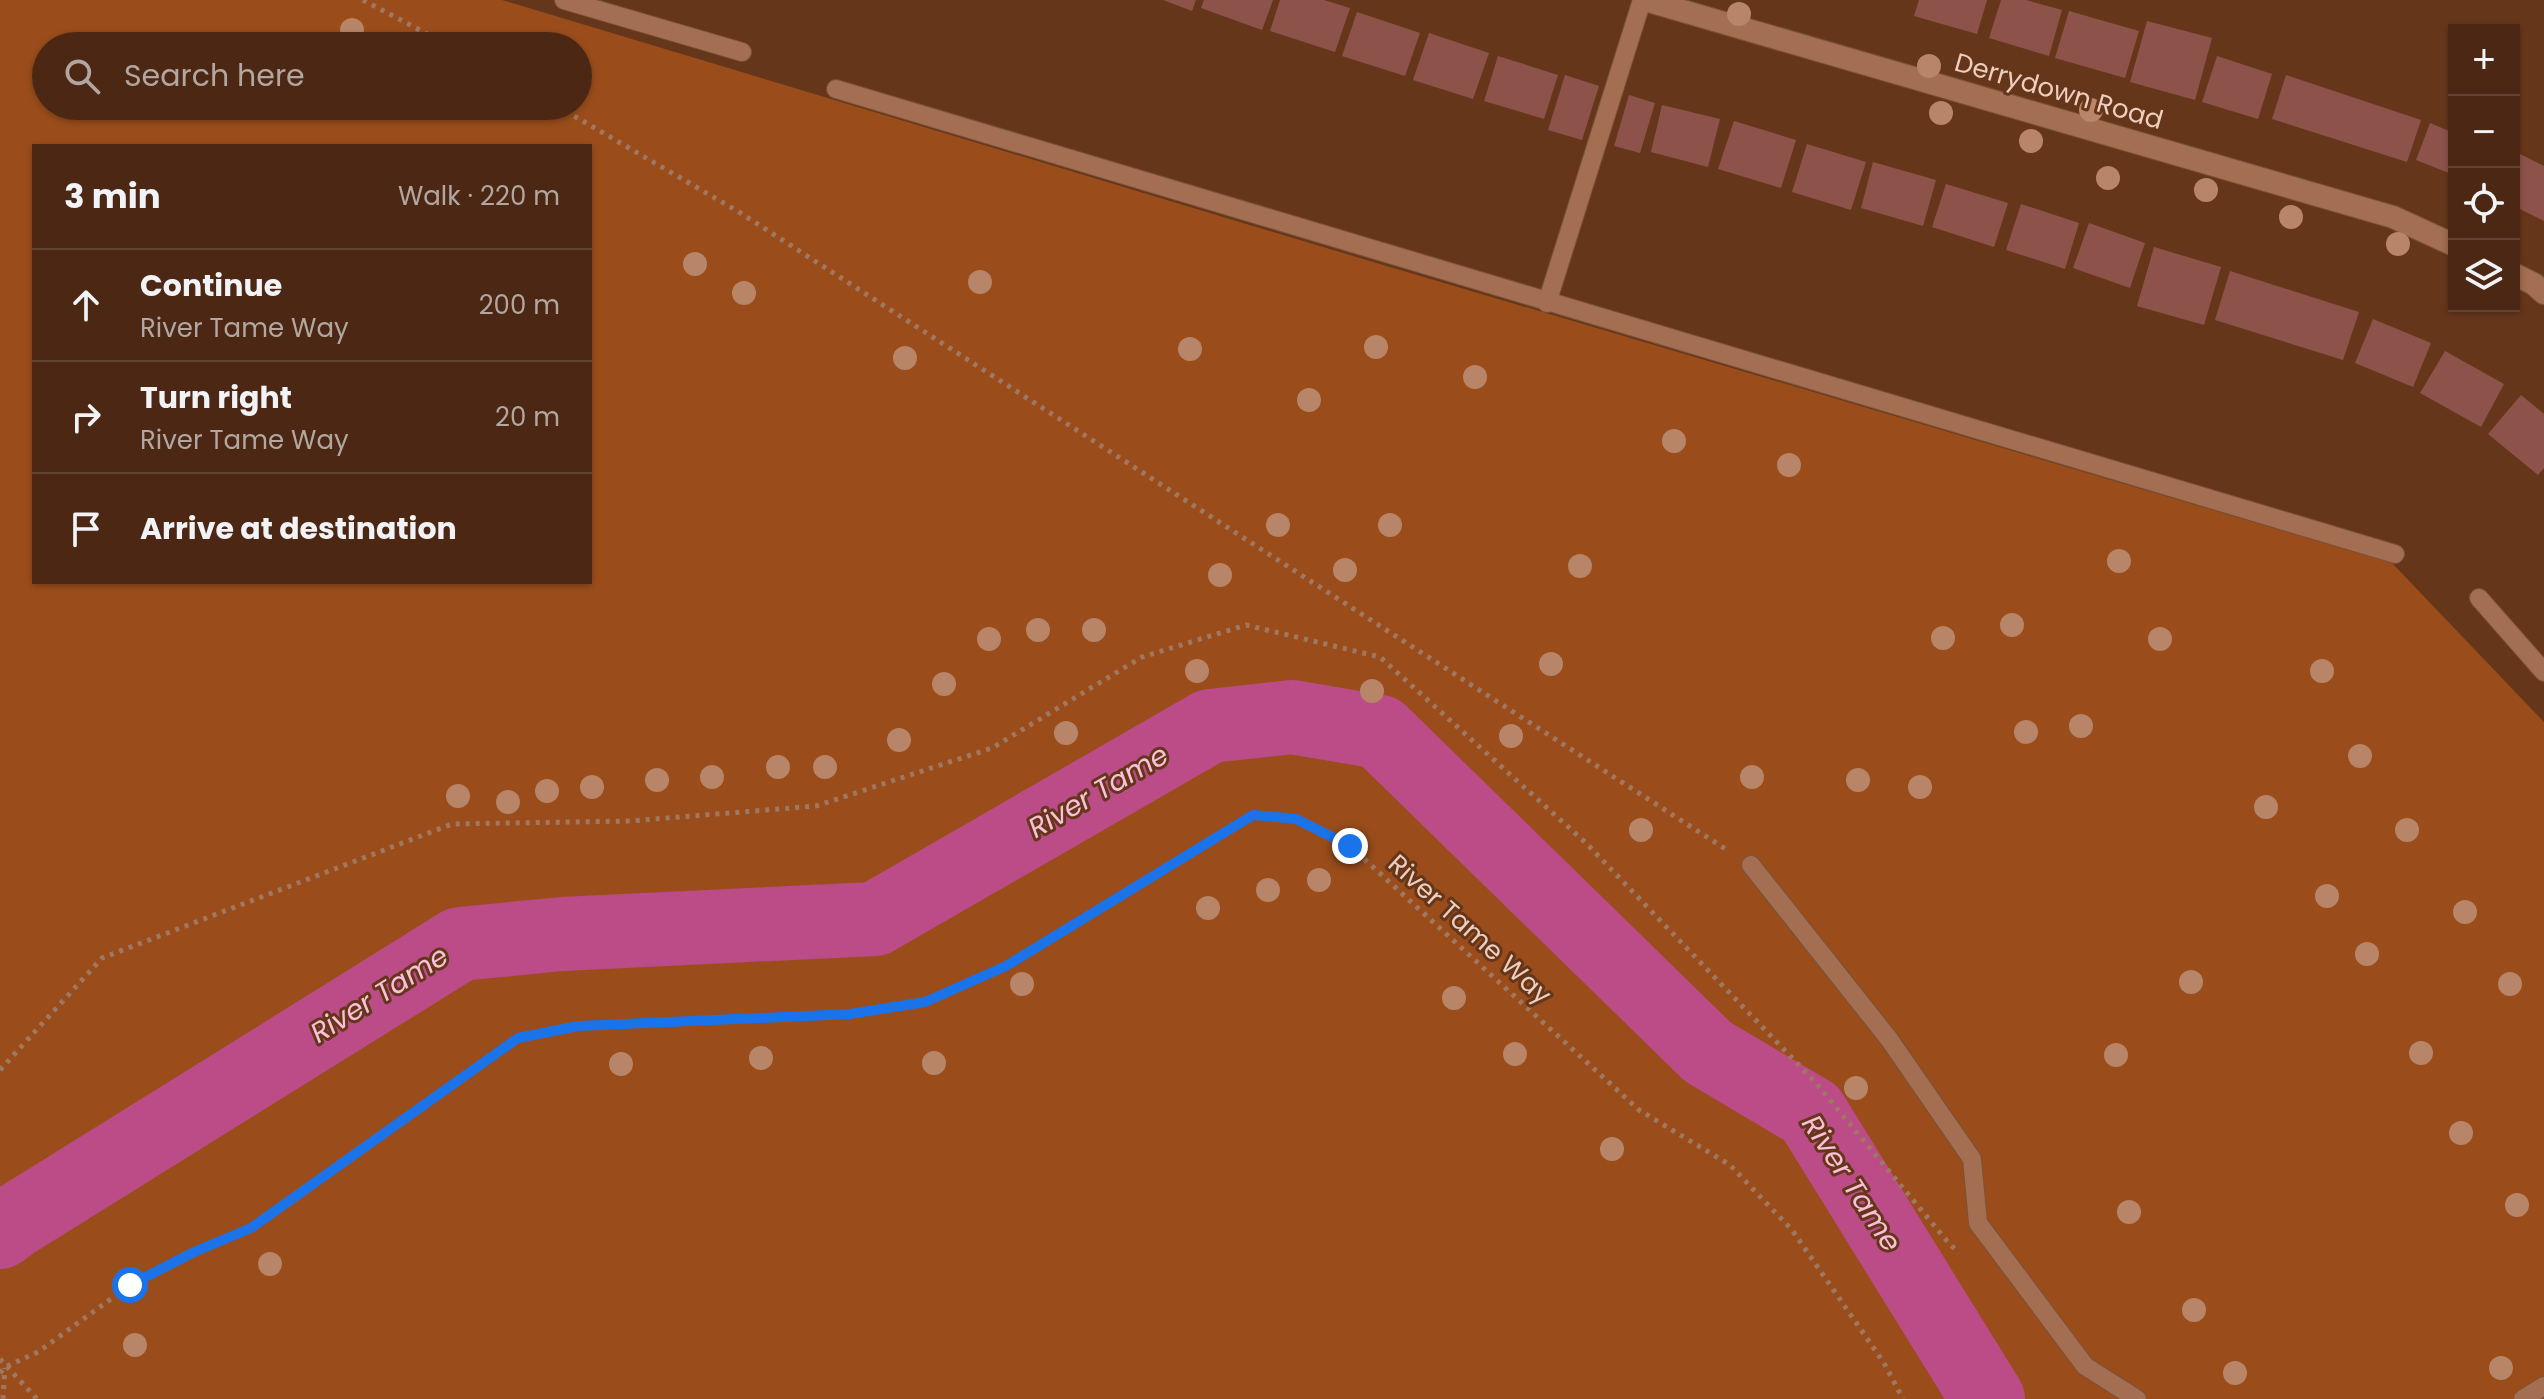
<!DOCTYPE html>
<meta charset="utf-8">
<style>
:root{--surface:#4c2814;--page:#563422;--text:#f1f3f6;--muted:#b2a6a0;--line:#634434}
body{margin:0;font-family:Poppins,sans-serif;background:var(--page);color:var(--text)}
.controls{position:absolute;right:24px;top:24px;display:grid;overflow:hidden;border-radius:0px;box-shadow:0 2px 6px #0004}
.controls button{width:72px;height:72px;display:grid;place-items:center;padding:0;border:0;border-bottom:2px solid var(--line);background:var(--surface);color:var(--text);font:40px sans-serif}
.stop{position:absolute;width:24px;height:24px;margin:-18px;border:6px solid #1a73e8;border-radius:50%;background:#fff}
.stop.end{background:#1a73e8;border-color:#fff;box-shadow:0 2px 8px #0008}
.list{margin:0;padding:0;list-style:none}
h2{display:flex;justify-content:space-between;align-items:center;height:104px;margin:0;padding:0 32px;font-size:34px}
h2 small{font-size:26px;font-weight:400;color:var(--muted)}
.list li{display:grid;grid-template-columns:52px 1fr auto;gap:24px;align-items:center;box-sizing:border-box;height:112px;padding:0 32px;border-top:2px solid var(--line)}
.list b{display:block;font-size:30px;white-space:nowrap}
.list p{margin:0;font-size:26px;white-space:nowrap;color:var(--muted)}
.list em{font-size:26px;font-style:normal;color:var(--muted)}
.icon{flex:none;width:44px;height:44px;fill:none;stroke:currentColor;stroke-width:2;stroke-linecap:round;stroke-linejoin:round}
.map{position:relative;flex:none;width:2544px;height:1399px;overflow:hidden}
.search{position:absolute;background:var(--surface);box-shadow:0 2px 6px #0004;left:32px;top:32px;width:560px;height:88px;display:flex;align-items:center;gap:20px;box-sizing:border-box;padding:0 28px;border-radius:44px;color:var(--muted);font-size:30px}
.panel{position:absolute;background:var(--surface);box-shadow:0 2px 6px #0004;left:32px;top:144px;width:560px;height:440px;border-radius:0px}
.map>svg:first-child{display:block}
.green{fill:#9a4d1b;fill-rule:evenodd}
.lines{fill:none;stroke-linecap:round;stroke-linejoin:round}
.river{stroke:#bb4c88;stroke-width:74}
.building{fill:#8d534b}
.service-casing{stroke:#7a5239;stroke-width:20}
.minor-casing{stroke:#7a5239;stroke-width:24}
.path{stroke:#a07861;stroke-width:5;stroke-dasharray:4 6;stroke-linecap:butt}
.service{stroke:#a36e51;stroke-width:18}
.minor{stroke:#a36e51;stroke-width:22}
.tree{fill:#b88568}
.route{stroke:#1a73e8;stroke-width:10}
.labels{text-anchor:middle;stroke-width:6;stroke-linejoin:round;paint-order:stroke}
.street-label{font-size:26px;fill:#edcfbf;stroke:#66361a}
.water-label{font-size:28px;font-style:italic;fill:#fac0db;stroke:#66361a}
</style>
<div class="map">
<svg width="2544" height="1399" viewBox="0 0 2544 1399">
<rect width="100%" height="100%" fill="#66361a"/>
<path class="green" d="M 0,0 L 502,0 L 1363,259 L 2392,563 L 2544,722 L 2544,1399 L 0,1399 ZM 46,46 L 578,46 L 578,106 L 46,106 ZM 34,146 L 590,146 L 590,582 L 34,582 Z"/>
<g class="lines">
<polyline class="river" points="0,1232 15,1221 460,944 562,934 875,919 1210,726 1292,717 1380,732 1708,1052 1811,1113 1988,1399"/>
</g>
<g class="building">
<polygon points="1163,0 1196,0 1192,11"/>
<polygon points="1204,0 1273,0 1262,30 1201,8"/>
<polygon points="1280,0 1324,0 1350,8 1335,52 1270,31"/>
<polygon points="1919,0 1987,0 1977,34 1914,16"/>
<polygon points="2001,0 2026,0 2062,10 2049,56 1989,38"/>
<polygon points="2069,11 2139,31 2125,78 2055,58"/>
<polygon points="1357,12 1420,33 1405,76 1342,56"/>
<polygon points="2147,21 2212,38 2195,100 2130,82"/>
<polygon points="1429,33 1489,53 1473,99 1413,80"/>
<polygon points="1498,56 1558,75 1544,119 1484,101"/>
<polygon points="2217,56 2272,74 2258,119 2202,102"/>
<polygon points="1565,75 1599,86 1582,140 1548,130"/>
<polygon points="2286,75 2421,120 2407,162 2272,119"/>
<polygon points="1629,95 1655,103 1640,153 1614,146"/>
<polygon points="1662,105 1720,119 1708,167 1651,152"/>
<polygon points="1734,121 1796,140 1781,188 1718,169"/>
<polygon points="2430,123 2454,133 2454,175 2416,160"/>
<polygon points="1807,144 1866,162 1851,210 1792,192"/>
<polygon points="2514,151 2544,166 2544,221 2514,206"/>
<polygon points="1873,162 1936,180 1923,226 1861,208"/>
<polygon points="1946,184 2008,203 1994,247 1932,227"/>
<polygon points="2021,204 2079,223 2065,269 2006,250"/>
<polygon points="2089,223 2145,243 2130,288 2073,268"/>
<polygon points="2154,247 2221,267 2204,325 2137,306"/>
<polygon points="2230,271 2359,312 2343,360 2215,320"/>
<polygon points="2373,319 2431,343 2413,387 2355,363"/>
<polygon points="2445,351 2504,384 2481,427 2420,393"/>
<polygon points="2521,395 2544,414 2544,468 2538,475 2488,434"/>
</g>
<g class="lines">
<g class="service-casing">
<g id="service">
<polyline points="564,0 742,52"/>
<polyline points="836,89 2395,554"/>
<polyline points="1547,303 1642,0"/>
<polyline points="2479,598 2544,672"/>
<polyline points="1751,865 1889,1039 1972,1159 1978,1223 2085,1366 2137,1399"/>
<polyline points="2523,1399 2544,1386"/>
</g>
</g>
<g class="minor-casing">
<g id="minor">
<polyline points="1645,0 2393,217 2454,245"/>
<polyline points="2514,274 2534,284 2544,293"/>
</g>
</g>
<g class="path">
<polyline points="363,0 450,46"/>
<polyline points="557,106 739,212 1727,850"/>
<polyline points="0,1070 102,958 452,824 630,821 816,806 992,748 1142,657 1246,625 1380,657 1586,843 1815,1082 1947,1241 1959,1253"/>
<polyline points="0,1359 37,1399"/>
<polyline points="0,1373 5,1367 38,1352 130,1285 194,1252 251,1228 518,1038 578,1026 850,1014 925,1002 1006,966 1253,815 1296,819 1350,846 1639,1110 1730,1165 1792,1230 1884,1363 1903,1399"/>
<polyline points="3,1399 5,1368"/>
</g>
<use href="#service" class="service"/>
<use href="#minor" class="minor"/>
</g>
<g class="tree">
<circle cx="1739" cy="14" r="12"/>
<circle cx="352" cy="30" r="12"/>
<circle cx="1929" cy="66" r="12"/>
<circle cx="2091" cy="110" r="12"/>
<circle cx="1941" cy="113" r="12"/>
<circle cx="2031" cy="141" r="12"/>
<circle cx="2108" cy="178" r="12"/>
<circle cx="2206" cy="190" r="12"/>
<circle cx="2291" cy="217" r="12"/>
<circle cx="2398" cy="244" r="12"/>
<circle cx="695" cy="264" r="12"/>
<circle cx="980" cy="282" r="12"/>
<circle cx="744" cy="293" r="12"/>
<circle cx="1376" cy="347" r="12"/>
<circle cx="1190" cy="349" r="12"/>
<circle cx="905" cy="358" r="12"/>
<circle cx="1475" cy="377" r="12"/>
<circle cx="1309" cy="400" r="12"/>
<circle cx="1674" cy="441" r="12"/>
<circle cx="1789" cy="465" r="12"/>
<circle cx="1278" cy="525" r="12"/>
<circle cx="1390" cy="525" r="12"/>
<circle cx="2119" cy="561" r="12"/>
<circle cx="1580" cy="566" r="12"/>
<circle cx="1345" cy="570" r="12"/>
<circle cx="1220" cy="575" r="12"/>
<circle cx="2012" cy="625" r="12"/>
<circle cx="1038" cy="630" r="12"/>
<circle cx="1094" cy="630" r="12"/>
<circle cx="1943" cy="638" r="12"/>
<circle cx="989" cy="639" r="12"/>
<circle cx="2160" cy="639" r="12"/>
<circle cx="1551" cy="664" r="12"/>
<circle cx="1197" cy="671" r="12"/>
<circle cx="2322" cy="671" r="12"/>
<circle cx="944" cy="684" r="12"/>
<circle cx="1372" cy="691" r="12"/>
<circle cx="2081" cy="726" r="12"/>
<circle cx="2026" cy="732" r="12"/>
<circle cx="1066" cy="733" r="12"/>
<circle cx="1511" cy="736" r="12"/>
<circle cx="899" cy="740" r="12"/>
<circle cx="2360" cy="756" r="12"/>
<circle cx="778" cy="767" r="12"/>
<circle cx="825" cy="767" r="12"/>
<circle cx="712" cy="777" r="12"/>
<circle cx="1752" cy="777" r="12"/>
<circle cx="657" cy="780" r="12"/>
<circle cx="1858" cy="780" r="12"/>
<circle cx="592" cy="787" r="12"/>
<circle cx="1920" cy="787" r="12"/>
<circle cx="547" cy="791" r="12"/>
<circle cx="458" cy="796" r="12"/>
<circle cx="508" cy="802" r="12"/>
<circle cx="2266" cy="807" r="12"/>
<circle cx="1641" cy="830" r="12"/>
<circle cx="2407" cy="830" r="12"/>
<circle cx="1319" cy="880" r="12"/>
<circle cx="1268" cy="890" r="12"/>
<circle cx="2327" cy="896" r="12"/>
<circle cx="1208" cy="908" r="12"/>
<circle cx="2465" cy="912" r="12"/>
<circle cx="2367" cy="954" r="12"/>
<circle cx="2191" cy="982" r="12"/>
<circle cx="1022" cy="984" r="12"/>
<circle cx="2510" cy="984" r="12"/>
<circle cx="1454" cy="998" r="12"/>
<circle cx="2421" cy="1053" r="12"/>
<circle cx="1515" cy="1054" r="12"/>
<circle cx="2116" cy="1055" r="12"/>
<circle cx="761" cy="1058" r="12"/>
<circle cx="934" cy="1063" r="12"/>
<circle cx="621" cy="1064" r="12"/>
<circle cx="1856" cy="1088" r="12"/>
<circle cx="2461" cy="1133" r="12"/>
<circle cx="1612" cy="1149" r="12"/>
<circle cx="2517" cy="1205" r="12"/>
<circle cx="2129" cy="1212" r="12"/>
<circle cx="270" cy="1264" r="12"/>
<circle cx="2194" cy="1310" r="12"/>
<circle cx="135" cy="1345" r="12"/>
<circle cx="2501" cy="1368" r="12"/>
<circle cx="2235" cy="1373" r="12"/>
</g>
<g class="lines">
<polyline class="route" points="130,1285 194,1252 251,1228 518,1038 578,1026 850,1014 925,1002 1006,966 1253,815 1296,819 1350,846"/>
</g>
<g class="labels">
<g class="street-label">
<text transform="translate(2059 91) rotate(16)" y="9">Derrydown Road</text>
<text transform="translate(1470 929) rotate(42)" y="9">River Tame Way</text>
</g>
<g class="water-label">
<text transform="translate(1098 791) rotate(-30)" y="10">River Tame</text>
<text transform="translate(379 994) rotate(-32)" y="10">River Tame</text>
<text transform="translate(1852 1183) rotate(57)" y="10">River Tame</text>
</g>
</g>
</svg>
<div class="controls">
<button>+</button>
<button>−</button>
<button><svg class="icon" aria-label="locate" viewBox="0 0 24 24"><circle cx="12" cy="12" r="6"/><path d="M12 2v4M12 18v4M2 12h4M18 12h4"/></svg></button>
<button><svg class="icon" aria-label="layers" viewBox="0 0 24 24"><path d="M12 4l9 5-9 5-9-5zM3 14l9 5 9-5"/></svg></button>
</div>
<div class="stop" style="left:130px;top:1285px"></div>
<div class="stop end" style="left:1350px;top:846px"></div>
<div class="search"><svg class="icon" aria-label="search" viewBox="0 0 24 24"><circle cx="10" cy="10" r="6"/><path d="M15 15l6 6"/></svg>Search here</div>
<section class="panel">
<h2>3 min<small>Walk · 220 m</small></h2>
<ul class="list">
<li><svg class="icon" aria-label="ahead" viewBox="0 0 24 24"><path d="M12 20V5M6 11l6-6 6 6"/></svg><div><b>Continue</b><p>River Tame Way</p></div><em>200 m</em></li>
<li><svg class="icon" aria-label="right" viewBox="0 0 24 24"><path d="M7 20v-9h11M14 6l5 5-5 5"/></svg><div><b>Turn right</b><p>River Tame Way</p></div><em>20 m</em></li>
<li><svg class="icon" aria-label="arrive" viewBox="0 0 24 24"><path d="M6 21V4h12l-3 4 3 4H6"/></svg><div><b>Arrive at destination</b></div></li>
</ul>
</section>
</div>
